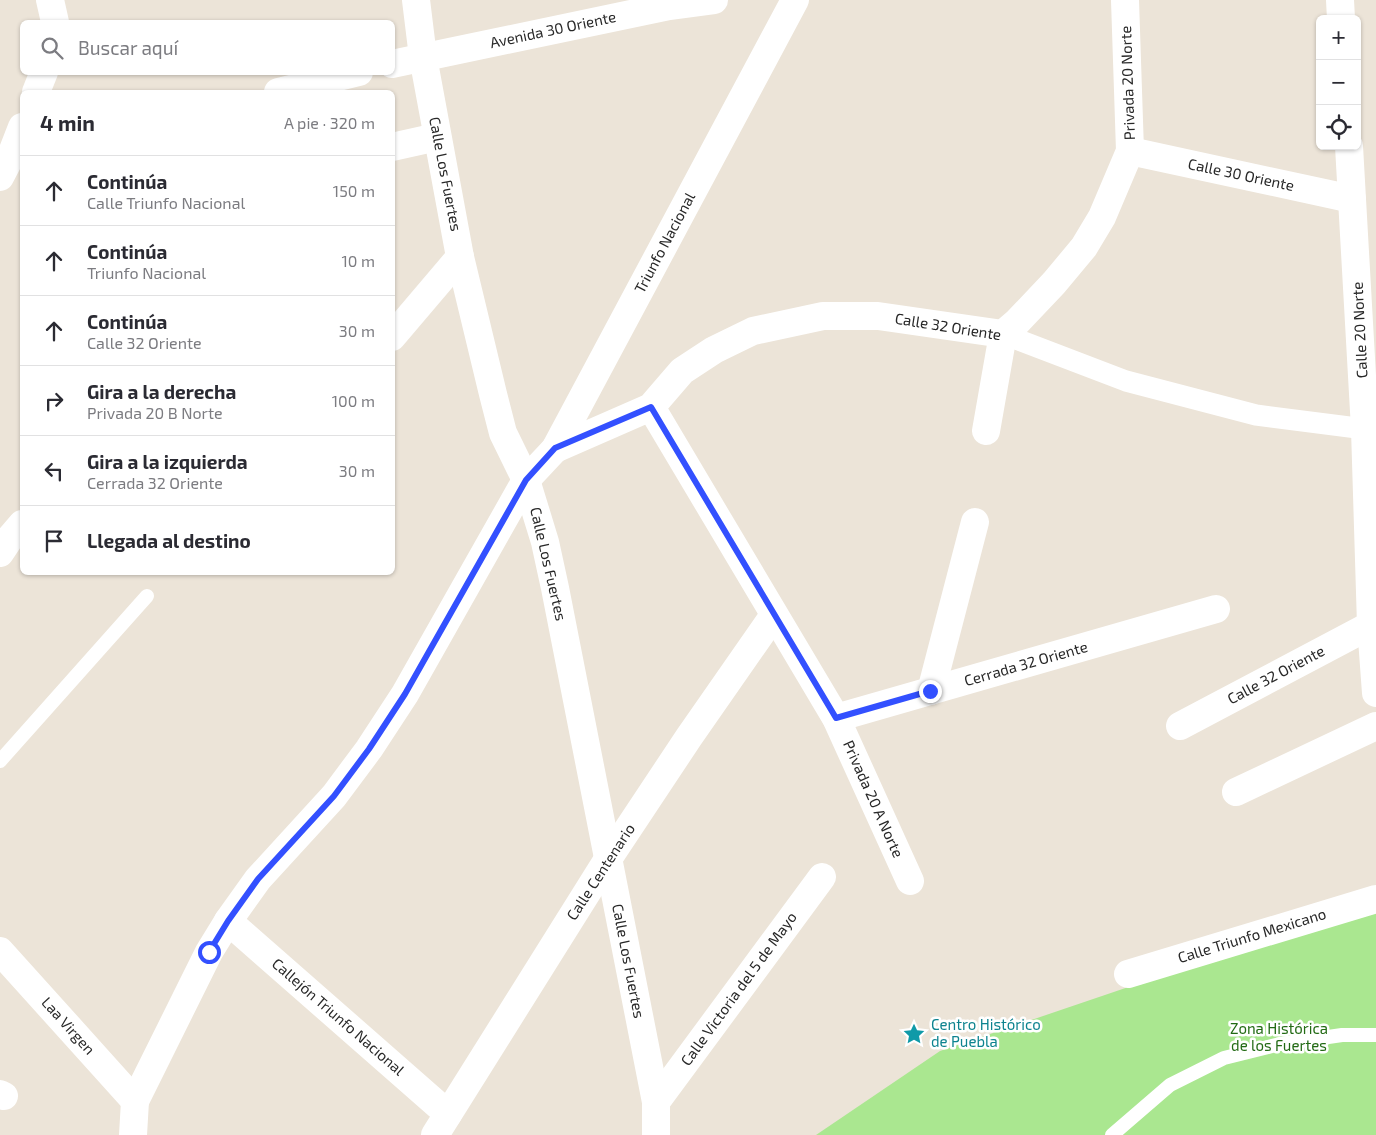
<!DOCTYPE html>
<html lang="es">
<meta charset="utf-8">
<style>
:root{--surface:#fff;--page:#f2f2f3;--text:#2b2b33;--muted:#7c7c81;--line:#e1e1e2}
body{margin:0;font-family:"Exo 2",sans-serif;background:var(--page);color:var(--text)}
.controls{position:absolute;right:15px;top:15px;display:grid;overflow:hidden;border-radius:8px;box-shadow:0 1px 4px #0004}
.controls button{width:45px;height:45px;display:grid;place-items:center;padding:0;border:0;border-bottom:1px solid var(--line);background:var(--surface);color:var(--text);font:25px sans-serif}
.stop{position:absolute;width:15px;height:15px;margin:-11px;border:4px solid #3350ff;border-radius:50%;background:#fff}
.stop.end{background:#3350ff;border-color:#fff;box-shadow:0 1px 5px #0008}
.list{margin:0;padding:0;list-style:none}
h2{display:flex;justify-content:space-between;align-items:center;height:65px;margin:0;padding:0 20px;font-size:21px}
h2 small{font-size:16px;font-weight:400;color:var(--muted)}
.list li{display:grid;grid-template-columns:32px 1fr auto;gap:15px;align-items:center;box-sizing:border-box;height:70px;padding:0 20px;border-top:1px solid var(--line)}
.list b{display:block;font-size:19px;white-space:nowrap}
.list p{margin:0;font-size:16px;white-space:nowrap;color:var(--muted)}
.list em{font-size:16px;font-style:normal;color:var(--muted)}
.icon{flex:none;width:28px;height:28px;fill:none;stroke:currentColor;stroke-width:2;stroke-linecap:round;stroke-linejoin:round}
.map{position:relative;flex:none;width:1376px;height:1135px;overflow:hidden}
.search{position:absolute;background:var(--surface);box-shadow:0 1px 4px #0004;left:20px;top:20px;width:375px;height:55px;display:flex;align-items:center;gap:12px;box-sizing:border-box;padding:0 18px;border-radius:8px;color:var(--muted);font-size:19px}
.panel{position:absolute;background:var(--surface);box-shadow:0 1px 4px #0004;left:20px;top:90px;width:375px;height:485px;border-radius:8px}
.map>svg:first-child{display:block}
.green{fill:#aae790}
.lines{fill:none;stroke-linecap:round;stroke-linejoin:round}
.service{stroke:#fff;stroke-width:14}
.pedestrian{stroke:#fff;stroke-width:21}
.minor{stroke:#fff;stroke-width:28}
.route{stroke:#3350ff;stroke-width:6}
.labels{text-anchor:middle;stroke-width:5;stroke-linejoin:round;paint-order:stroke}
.street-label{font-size:15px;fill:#282828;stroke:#fff}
.culture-label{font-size:15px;fill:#0d838f;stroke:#fff;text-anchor:start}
.park-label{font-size:15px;fill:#226a14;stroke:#fff}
</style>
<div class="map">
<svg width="1376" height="1135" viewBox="0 0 1376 1135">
<rect width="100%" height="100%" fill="#ece4d8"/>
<polygon class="green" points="1376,903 1376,1135 816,1135 940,1051"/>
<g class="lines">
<g class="service">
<polyline points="0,761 147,596"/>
<polyline points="1112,1135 1170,1085 1224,1058 1280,1044 1342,1035 1376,1035"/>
</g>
<polyline class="pedestrian" points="1003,334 1126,381 1256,415 1365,429"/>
<g class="minor">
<polyline points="50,0 55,22"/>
<polyline points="416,0 423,57 460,257 493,394 503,433 526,480 545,542 555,588 656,1102 656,1135"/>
<polyline points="1340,0 1341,19"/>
<polyline points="392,64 669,6 714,0"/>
<polyline points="36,92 44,72"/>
<polyline points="278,92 359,72"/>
<polyline points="1349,146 1365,429 1371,625 1376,693"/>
<polyline points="392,147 437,137"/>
<polyline points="1130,151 1352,199"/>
<polyline points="0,177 10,158 22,127"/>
<polyline points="1003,334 1017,322 1054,283 1084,247 1102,217 1130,151 1125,0"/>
<polyline points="392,337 460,257"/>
<polyline points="651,407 836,718 910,881"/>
<polyline points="986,431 1003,334"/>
<polyline points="555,449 651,407 682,371 714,350 753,331 823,316 878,316 1003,334"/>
<polyline points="0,553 10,538 22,524"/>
<polyline points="931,691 975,522"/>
<polyline points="836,718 1216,609"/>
<polyline points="1180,726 1371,625"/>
<polyline points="1236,792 1376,726"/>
<polyline points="228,921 448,1114"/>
<polyline points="0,951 135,1101"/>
<polyline points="1128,974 1376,899"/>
<polyline points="0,1094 4,1096"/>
<polyline points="656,1102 822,877"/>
<polyline points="133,1135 135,1101 209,952 228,921 258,879 334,796 369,749 405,694 526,480 555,449 795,0"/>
<polyline points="435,1135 608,859 689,737 774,615"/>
</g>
</g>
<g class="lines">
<polyline class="route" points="209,952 228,921 258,879 334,796 369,749 405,694 526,480 555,448 651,407 836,718 930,691"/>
</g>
<defs>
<g id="sight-bare" transform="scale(1.725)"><path d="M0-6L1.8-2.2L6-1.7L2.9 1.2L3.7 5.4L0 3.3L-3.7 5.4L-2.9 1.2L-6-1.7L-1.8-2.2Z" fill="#0f9aa8" stroke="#fff" stroke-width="2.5" paint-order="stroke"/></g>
</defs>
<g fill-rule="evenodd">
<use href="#sight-bare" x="914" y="1034"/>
</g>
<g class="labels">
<g class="street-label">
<text transform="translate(553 30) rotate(-12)" y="5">Avenida 30 Oriente</text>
<text transform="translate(1128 83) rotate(-92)" y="5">Privada 20 Norte</text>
<text transform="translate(445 174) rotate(79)" y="5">Calle Los Fuertes</text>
<text transform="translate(1241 175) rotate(12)" y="5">Calle 30 Oriente</text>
<text transform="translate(665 243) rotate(-62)" y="5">Triunfo Nacional</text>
<text transform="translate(948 327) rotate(9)" y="5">Calle 32 Oriente</text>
<text transform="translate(1360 330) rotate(-93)" y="5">Calle 20 Norte</text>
<text transform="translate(548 564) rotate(77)" y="5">Calle Los Fuertes</text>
<text transform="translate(1026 664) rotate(-16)" y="5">Cerrada 32 Oriente</text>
<text transform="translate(1276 675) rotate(-28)" y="5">Calle 32 Oriente</text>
<text transform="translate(873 799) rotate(66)" y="5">Privada 20 A Norte</text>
<text transform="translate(601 872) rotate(-57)" y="5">Calle Centenario</text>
<text transform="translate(1252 936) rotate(-17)" y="5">Calle Triunfo Mexicano</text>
<text transform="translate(628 961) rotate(79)" y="5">Calle Los Fuertes</text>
<text transform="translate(739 989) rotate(-54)" y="5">Calle Victoria del 5 de Mayo</text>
<text transform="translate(338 1017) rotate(41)" y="5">Callejón Triunfo Nacional</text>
<text transform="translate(68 1026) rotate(48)" y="5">Laa Virgen</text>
</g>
<g class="culture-label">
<text x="931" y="1030">Centro Histórico<tspan x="931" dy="17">de Puebla</tspan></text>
</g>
<g class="park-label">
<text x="1279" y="1034">Zona Histórica<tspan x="1279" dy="17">de los Fuertes</tspan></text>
</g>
</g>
</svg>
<div class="controls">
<button>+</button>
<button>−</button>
<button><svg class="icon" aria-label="locate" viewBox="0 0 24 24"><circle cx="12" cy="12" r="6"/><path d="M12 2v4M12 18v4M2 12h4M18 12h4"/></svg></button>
</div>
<div class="stop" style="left:209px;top:952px"></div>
<div class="stop end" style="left:930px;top:691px"></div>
<div class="search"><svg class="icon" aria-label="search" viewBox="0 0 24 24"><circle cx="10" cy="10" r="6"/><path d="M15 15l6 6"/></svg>Buscar aquí</div>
<section class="panel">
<h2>4 min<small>A pie · 320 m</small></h2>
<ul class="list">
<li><svg class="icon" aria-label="ahead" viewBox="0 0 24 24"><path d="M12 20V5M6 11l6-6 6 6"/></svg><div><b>Continúa</b><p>Calle Triunfo Nacional</p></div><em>150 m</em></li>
<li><svg class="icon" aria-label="ahead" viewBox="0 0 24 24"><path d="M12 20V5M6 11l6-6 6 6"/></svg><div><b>Continúa</b><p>Triunfo Nacional</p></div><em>10 m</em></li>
<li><svg class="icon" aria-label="ahead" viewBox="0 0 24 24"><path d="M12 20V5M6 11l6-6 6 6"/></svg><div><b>Continúa</b><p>Calle 32 Oriente</p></div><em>30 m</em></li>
<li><svg class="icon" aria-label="right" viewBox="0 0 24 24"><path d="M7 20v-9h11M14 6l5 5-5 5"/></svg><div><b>Gira a la derecha</b><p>Privada 20 B Norte</p></div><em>100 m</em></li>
<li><svg class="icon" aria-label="left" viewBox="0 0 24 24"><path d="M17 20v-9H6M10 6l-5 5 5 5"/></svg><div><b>Gira a la izquierda</b><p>Cerrada 32 Oriente</p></div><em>30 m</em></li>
<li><svg class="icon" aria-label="arrive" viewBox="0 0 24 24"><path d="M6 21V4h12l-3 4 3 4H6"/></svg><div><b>Llegada al destino</b></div></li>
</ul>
</section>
</div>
